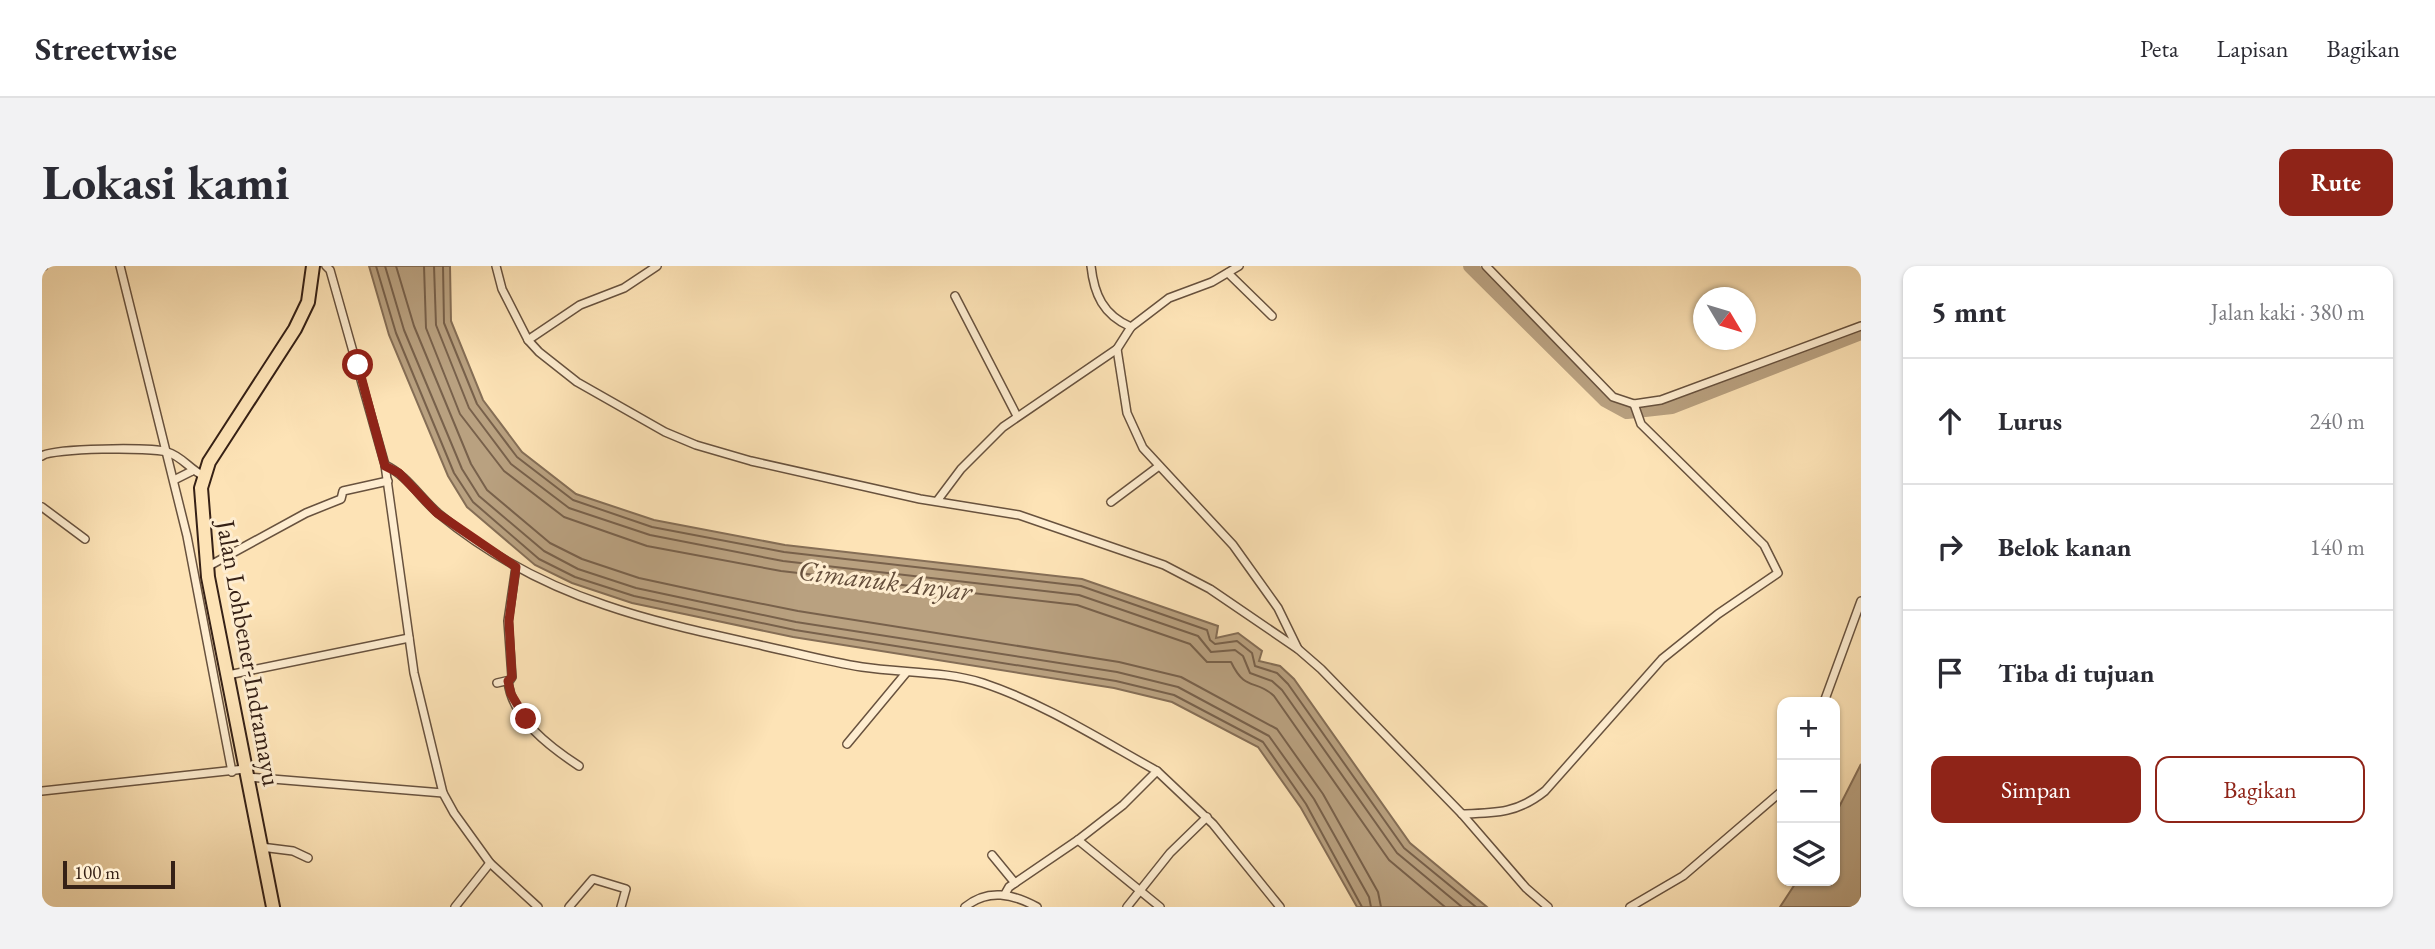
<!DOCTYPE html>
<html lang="id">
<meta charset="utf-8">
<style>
:root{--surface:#fff;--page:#f2f2f3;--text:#2b2b33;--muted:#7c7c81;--line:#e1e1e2;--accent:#8f2418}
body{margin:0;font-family:"EB Garamond",serif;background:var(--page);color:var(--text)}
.controls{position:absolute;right:21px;bottom:21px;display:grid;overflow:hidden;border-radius:14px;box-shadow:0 2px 5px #0004}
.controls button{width:63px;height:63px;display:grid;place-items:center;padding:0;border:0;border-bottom:2px solid var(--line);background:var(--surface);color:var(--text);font:35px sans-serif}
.compass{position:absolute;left:1651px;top:21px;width:63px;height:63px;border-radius:50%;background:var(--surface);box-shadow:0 2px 5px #0004;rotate:128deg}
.scale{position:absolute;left:21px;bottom:18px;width:112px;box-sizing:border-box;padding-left:7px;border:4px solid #362116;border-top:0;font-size:19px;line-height:24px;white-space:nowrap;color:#362116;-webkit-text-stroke:5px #feedd0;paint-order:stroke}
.stop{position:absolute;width:21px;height:21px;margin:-16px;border:5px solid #8f2418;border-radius:50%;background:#fff}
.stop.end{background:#8f2418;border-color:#fff;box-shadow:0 2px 7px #0008}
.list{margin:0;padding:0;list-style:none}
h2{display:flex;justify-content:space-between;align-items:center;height:91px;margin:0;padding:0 28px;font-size:30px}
h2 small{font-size:23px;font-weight:400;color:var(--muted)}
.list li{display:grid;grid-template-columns:46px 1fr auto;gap:21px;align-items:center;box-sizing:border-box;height:126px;padding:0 28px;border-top:2px solid var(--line)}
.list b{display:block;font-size:26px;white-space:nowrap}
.list em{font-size:23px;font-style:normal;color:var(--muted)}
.actions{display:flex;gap:14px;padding:21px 28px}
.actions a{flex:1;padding:16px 0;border:2px solid var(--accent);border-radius:14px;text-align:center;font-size:24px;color:var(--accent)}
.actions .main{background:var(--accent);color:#fff}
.icon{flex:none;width:38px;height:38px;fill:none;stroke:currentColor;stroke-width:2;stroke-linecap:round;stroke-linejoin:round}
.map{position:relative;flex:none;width:1819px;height:641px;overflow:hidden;border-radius:14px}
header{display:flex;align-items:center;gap:42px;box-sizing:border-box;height:98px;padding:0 35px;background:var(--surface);border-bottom:2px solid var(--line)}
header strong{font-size:33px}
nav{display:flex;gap:38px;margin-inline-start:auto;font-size:24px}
.intro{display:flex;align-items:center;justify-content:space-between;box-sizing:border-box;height:168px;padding:0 42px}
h1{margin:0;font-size:49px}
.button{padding:18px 32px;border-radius:14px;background:var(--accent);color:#fff;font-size:24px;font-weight:700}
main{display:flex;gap:42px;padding:0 42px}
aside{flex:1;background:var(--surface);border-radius:14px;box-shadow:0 2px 5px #0004}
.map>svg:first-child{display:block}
.water{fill:#b9a180;stroke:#856e56;stroke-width:2}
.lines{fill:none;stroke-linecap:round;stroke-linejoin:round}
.shore{stroke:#78614b;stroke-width:2}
.river{stroke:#b9a180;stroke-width:14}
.minor-casing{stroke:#68523e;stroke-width:10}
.trunk-casing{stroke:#362116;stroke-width:16}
.minor{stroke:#feedd0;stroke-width:7}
.trunk{stroke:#fde3b6;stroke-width:12}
.route{stroke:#8f2418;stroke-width:9}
.labels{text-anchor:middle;stroke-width:6;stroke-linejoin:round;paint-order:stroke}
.street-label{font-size:26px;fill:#362116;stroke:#feedd0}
.water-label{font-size:28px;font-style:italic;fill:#644e3b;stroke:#feedd0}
</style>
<header>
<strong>Streetwise</strong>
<nav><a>Peta</a><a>Lapisan</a><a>Bagikan</a></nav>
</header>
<div class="intro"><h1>Lokasi kami</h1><a class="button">Rute</a></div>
<main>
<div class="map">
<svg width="1819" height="641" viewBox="0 0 1819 641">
<rect width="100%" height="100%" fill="#fde3b6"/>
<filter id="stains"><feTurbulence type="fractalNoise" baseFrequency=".00286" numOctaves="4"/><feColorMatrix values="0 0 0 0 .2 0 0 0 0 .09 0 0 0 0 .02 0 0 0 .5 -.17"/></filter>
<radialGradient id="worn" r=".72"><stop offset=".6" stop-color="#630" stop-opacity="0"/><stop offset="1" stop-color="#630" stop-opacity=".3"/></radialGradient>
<g class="water">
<polygon points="327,0 408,0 409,55 441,134 480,186 534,228 612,254 743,279 1040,313 1176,360 1174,372 1196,367 1220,385 1217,395 1238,400 1252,413 1368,577 1445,641 1315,641 1259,542 1216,481 1130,436 1072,422 751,371 666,353 590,337 530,317 493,299 425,241 406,210 347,69"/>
<polygon points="1819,498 1819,641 1738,641 1755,615 1793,615 1793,549"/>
</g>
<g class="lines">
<g class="shore">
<polyline points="334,0 354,67 412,207 431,236 497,293 533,311 592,330 667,346 753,364 1074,415 1132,429 1221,476 1264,538 1320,641"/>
<polyline points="343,0 362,64 420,203 437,230 502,285 536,303 594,322 669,338 754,356 1075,406 1136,421 1227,470 1272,533 1327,631 1329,641"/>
<polyline points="354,0 372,60 429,198 445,224 508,277 540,293 597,312 671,328 756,345 1077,396 1139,411 1235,463 1281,528 1336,626 1339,641"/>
<path d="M 382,0 L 384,62 L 418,148 L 462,205 L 522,251 L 605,280 L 739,305 L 1035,339 L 1148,378 L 1165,396 L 1189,396 C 1204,427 1213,412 1232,430 L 1347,594 L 1403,641"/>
<polyline points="392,0 394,59 427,142 469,198 527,242 608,269 741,295 1037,329 1156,370 1169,386 1193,384 1201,390 1208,407 1230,415 1240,424 1355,587 1420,641"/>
<polyline points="401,0 402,57 435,138 475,191 531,234 610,261 742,286 1039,320 1165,364 1168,374 1173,378 1195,375 1210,387 1213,400 1235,407 1246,418 1362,582 1434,641"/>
</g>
<polyline class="river" points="1428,0 1563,134 1585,146 1630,141 1819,67"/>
<g class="minor-casing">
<g id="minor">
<polyline points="78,0 145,270 190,506"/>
<polyline points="284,0 288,4 343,199 372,407 401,527 412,547 448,597 496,641"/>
<polyline points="454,0 460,23 486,74 497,86 535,116 623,166 654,179 709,195 878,233 977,249 1122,299 1168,323 1256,383 1279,403 1420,548 1484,622 1506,641"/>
<path d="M 1049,0 C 1052,28 1061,49 1089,61"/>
<polyline points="1444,0 1571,131 1592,138 1619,134 1819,60"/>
<polyline points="0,1 2,0"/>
<polyline points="1186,7 1230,50"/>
<polyline points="913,30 975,150"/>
<polyline points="486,74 538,39 582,22 615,0"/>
<polyline points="1075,83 1085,147 1101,182 1191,279 1236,342 1256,383"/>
<path d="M 0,190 C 9,182 110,181 125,186 C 140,190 148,204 162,210"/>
<path d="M 343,199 C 365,209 379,233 397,248 C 447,289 503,319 563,339 C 615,357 669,368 722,380 C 755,387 787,396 820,401 C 860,407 903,405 941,417 C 1001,437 1059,474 1115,505 L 1081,539 L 1036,574 L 967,621 L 963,628"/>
<polyline points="132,214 150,205"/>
<polyline points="895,235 919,203 961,161 1075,83 1089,61 1127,32 1170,16 1197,0"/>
<polyline points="1069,236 1117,200"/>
<polyline points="0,241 43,273"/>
<polyline points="165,301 264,247 299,233 301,225 346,215"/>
<polyline points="186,409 367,372"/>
<path d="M 466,415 C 470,453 508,481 537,500"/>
<polyline points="455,417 468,414 470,411 466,355 474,301"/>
<polyline points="1782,436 1819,335"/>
<polyline points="805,478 864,407"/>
<polyline points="1115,505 1171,558 1238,641"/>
<polyline points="205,511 401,527"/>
<polyline points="0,525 203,503"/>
<path d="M 1420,548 C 1454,547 1476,547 1503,525 L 1620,393 L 1676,348 L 1736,307 L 1722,279 L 1599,158 L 1592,138"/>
<polyline points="1036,574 1118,641"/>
<polyline points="219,581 251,585 266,592"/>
<polyline points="950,589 973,617"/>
<polyline points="413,641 448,597"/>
<polyline points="527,641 551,613 584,623 579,641"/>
<path d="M 923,641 C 946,622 971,628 995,641"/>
<polyline points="1085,641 1128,587 1165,551"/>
<polyline points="1588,641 1641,610 1740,525"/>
</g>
</g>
<g class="trunk-casing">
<polyline id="trunk" points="231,641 166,311 159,222 167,196 253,63 266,36 271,0"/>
</g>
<use href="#minor" class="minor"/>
<use href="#trunk" class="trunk"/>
</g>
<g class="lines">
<polyline class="route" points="316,99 343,200 357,207 395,247 474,301 467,355 470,411 466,415 469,428 484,453"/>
</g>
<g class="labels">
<g class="street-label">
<text transform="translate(207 387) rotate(80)" y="9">Jalan Lohbener-Indramayu</text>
</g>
<g class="water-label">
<text transform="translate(843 314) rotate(7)" y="10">Cimanuk Anyar</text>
</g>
</g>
<rect width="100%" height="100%" filter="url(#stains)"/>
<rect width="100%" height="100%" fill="url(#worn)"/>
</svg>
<div class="controls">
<button>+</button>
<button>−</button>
<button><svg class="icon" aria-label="layers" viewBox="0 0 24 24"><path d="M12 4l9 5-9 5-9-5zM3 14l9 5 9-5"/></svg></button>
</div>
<svg class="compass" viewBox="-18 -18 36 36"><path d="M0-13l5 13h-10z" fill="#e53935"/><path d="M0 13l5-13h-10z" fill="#7c7c81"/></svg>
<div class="scale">100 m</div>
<div class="stop" style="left:316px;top:99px"></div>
<div class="stop end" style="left:484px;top:453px"></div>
</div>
<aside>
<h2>5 mnt<small>Jalan kaki · 380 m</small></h2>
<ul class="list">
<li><svg class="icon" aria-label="ahead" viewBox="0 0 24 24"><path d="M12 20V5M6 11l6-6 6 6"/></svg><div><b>Lurus</b></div><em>240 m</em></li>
<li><svg class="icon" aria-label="right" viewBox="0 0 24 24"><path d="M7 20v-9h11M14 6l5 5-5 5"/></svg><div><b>Belok kanan</b></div><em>140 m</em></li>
<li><svg class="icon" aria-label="arrive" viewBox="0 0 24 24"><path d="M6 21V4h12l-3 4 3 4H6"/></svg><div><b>Tiba di tujuan</b></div></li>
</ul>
<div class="actions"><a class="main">Simpan</a><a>Bagikan</a></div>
</aside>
</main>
